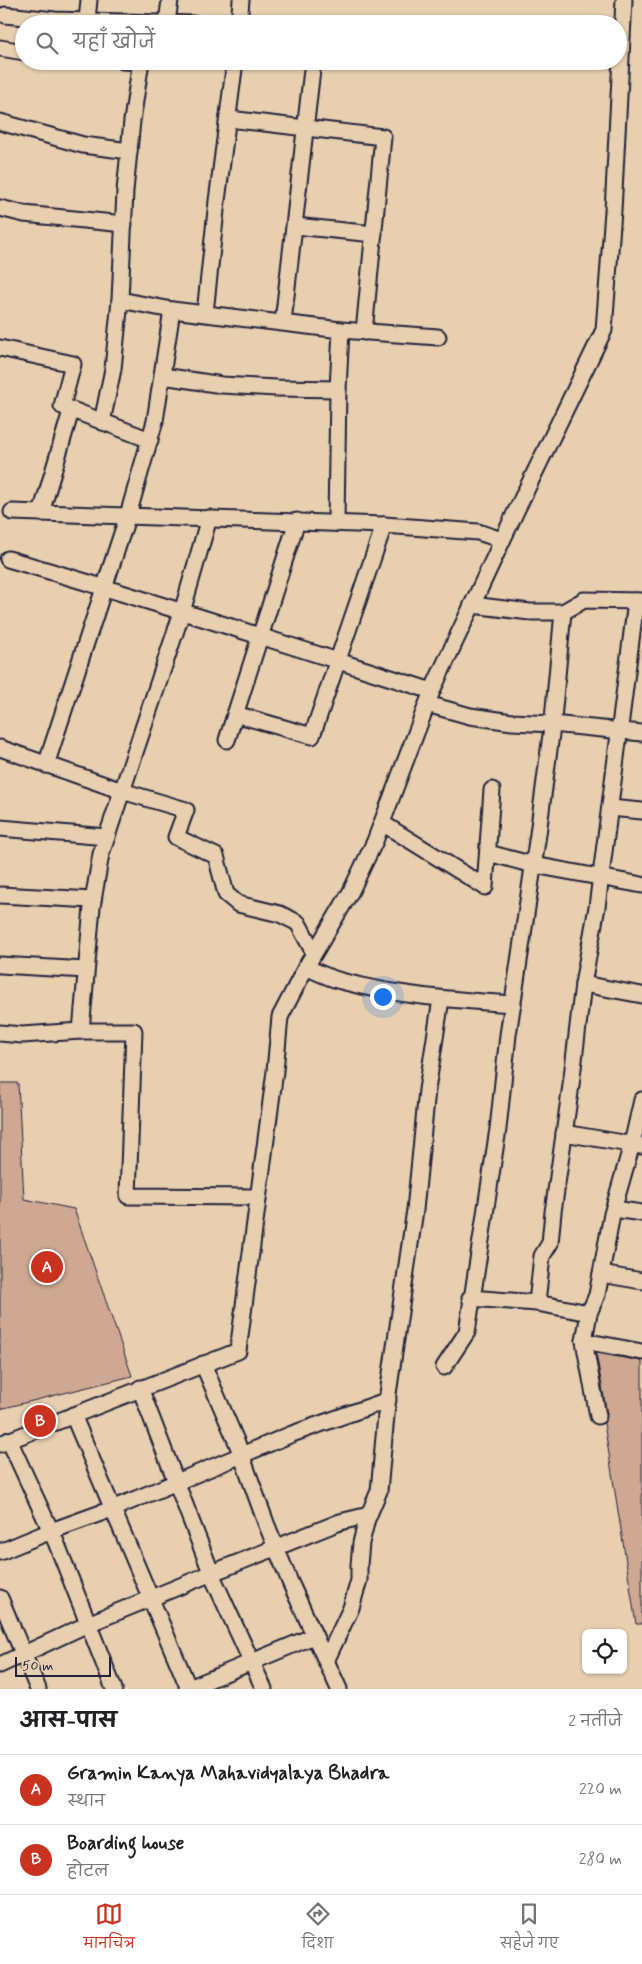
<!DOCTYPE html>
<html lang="hi">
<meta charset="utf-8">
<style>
:root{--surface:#fff;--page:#f2f2f2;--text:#202124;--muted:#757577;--line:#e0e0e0;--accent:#c8321e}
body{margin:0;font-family:Mynerve,"Playpen Sans Deva",sans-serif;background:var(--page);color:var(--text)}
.controls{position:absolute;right:15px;bottom:15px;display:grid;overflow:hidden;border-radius:8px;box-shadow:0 1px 4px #0004}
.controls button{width:45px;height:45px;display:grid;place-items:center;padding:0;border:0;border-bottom:1px solid var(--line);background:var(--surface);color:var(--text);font:25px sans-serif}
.scale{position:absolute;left:15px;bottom:12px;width:96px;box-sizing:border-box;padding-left:5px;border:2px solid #22223b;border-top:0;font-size:14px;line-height:18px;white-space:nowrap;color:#22223b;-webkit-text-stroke:4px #e7cfaf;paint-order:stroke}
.you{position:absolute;left:382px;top:996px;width:18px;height:18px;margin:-12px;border:4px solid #fff;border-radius:50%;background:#1a73e8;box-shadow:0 0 0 8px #1a73e833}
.badge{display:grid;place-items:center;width:32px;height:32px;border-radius:50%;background:var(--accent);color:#fff;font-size:16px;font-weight:700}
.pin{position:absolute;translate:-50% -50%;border:2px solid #fff;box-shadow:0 1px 5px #0006}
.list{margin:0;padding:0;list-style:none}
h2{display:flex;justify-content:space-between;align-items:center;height:65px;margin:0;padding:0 20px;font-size:21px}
h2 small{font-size:16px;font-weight:400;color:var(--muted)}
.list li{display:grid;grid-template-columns:32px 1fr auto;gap:15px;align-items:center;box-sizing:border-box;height:70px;padding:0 20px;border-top:1px solid var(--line)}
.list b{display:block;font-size:19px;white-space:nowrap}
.list p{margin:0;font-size:16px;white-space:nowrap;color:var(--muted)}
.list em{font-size:16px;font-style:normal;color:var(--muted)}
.icon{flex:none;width:28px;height:28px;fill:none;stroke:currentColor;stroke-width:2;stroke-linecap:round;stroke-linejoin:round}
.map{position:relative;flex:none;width:642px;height:1689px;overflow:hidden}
.search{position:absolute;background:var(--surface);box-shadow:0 1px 4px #0004;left:15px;right:15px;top:15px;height:55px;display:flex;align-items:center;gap:12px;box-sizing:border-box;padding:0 18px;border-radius:28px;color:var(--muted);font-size:19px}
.sheet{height:205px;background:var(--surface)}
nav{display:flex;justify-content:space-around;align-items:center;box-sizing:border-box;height:70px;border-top:1px solid var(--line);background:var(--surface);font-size:14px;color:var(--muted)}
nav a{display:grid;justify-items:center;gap:2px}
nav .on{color:var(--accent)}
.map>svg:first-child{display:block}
.building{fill:#cea892;stroke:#22223b}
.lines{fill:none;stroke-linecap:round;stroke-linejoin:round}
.street-casing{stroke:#22223b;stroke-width:19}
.street{stroke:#e7cfaf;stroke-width:15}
</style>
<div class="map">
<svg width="642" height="1689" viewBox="0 0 642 1689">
<rect width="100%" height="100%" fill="#e7cfaf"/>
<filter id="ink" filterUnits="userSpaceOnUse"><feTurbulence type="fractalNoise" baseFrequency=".02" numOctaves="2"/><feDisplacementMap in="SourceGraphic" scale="10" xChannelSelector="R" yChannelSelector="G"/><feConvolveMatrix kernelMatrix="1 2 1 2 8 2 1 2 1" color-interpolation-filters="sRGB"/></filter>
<g filter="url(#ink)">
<g class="building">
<polygon points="0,1083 18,1083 24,1199 74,1209 132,1376 0,1409"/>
<polygon points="596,1353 642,1361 642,1624 636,1624 604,1423 607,1414"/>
</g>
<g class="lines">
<g class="street-casing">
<g id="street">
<polyline points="5,15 55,20 193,24"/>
<polyline points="87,20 89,0"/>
<polyline points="167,23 170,0"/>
<polyline points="239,24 241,0"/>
<polyline points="0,48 24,52"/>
<polyline points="123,61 141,62"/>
<polyline points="229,119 383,137 364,332"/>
<polyline points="0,122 83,145 129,151"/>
<polyline points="0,208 24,214 124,224"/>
<polyline points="295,226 374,234"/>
<polyline points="120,300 172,310 341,330 438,337"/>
<polyline points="205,313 217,201 235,61"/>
<polyline points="283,322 313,61"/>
<polyline points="0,348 73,364 62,406 150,440"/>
<polyline points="163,376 222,385 277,388 338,389"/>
<polyline points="102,422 113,369 120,300 125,191 132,121 141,61"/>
<polyline points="12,512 384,525 478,532 502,540"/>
<polyline points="41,513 71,411"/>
<polyline points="336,523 338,389 341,330"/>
<path d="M 8,559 C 150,600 291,646 432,691"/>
<polyline points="472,605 530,612 563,612 584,600 642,601"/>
<polyline points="427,704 470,716 512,722 552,724 642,733"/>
<polyline points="235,714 312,736 384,525"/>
<polyline points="227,740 297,521"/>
<polyline points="0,748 122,791 186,810 176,837 216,856 226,894 238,904 280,914 298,923 314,953"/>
<polyline points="46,765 128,515 155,421 172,310"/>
<polyline points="610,808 642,811"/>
<polyline points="382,823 485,887 492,790"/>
<polyline points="0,828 107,837"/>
<polyline points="488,853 534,865 642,885"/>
<polyline points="0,895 93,900"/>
<polyline points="0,965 86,970"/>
<path d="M 306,967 C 317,972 329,978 341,981 C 397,996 455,1000 513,1004"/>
<polyline points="583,984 642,995"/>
<polyline points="81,1031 92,907 101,854 182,612 209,518"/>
<polyline points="0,1033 22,1035 81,1031 134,1031 128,1196 258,1197"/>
<polyline points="564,1133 641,1146"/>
<polyline points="614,1209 642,1213"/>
<polyline points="601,1274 642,1281"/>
<polyline points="470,1298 537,1303 589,1313"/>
<polyline points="537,1303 542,1256 550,1243 553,1212 571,1085 583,984 597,907 636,601"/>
<polyline points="584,1341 642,1352"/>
<polyline points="203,1364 237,1443 266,1523 290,1582 339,1689"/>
<polyline points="444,1367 467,1332 498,1129 508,1035 538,834 553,719 563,612"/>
<polyline points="140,1388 214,1580 264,1689"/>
<polyline points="73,1415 189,1689"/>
<polyline points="598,1416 584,1341 589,1313 597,1295 612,1214 632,1144 642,1100"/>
<polyline points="9,1440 56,1542 114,1689"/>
<polyline points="0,1444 238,1351 275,1071 280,1017 306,967 350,893 375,841 432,691 516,511 604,330 613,211 624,0"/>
<polyline points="0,1552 51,1531 112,1509 292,1434 388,1400"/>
<polyline points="0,1598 38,1689"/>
<polyline points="326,1661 351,1608 359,1580 359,1565 361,1543 367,1519 379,1491 388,1394 415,1210 427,1090 441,999"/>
<polyline points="0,1665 88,1624 212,1573 340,1522 369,1515"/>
<polyline points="187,1689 314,1636"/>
</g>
</g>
<use href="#street" class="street"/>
</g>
</g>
</svg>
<div class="controls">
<button><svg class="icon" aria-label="locate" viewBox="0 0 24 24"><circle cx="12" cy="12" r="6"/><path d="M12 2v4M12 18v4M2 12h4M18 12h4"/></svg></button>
</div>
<div class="scale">50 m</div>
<div class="you"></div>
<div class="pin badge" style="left:47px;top:1267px">A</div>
<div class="pin badge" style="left:40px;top:1421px">B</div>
<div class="search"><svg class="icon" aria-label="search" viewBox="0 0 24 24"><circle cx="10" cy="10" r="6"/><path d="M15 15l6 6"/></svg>यहाँ खोजें</div>
</div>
<section class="sheet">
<h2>आस-पास<small>2 नतीजे</small></h2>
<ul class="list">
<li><span class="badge">A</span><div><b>Gramin Kanya Mahavidyalaya Bhadra</b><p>स्थान</p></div><em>220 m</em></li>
<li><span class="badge">B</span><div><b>Boarding house</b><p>होटल</p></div><em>280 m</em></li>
</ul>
</section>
<nav>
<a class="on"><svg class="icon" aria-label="map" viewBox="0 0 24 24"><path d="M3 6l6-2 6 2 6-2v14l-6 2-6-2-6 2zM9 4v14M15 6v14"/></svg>मानचित्र</a>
<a><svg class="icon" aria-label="directions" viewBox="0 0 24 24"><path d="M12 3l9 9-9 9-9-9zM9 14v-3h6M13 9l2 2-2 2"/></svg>दिशा</a>
<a><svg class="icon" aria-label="saved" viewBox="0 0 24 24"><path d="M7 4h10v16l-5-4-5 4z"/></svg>सहेजे गए</a>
</nav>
